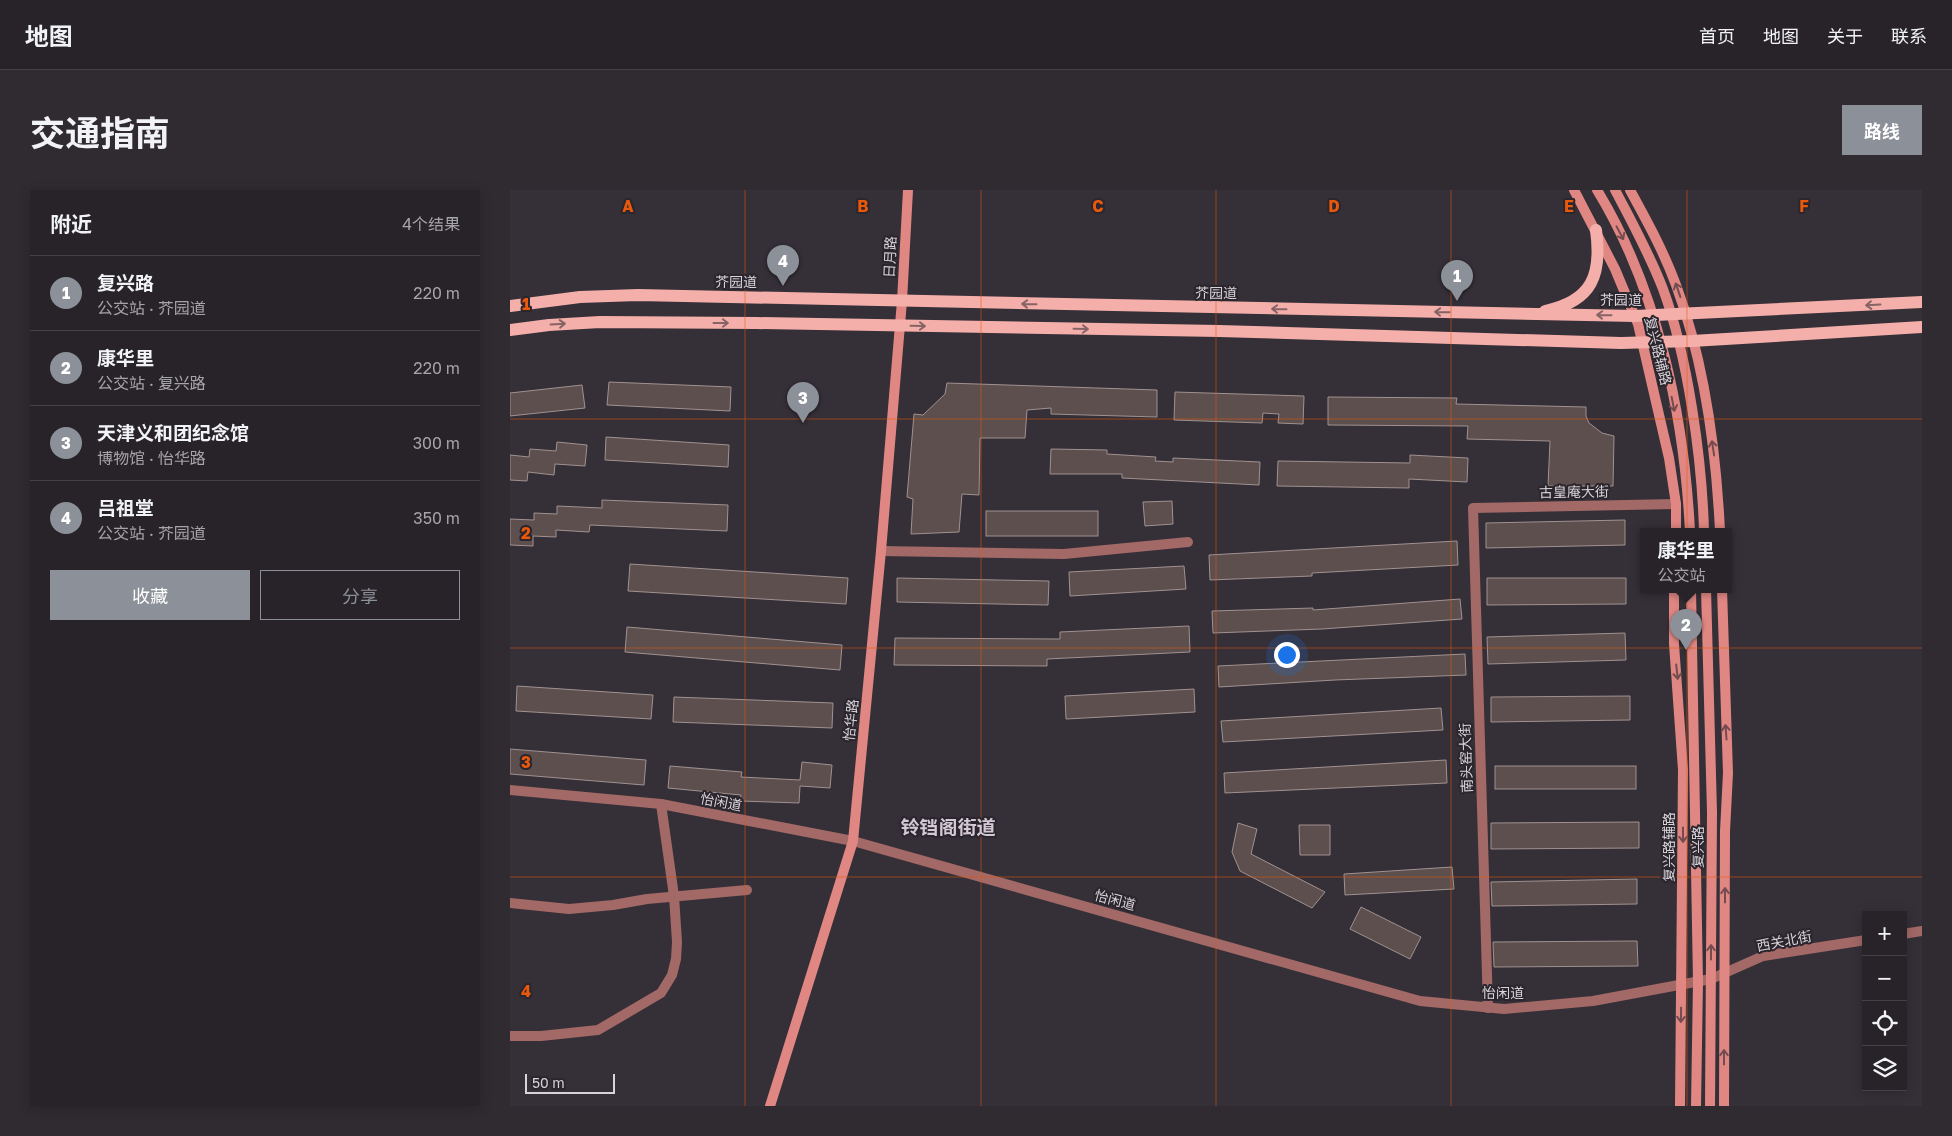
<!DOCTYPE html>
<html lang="zh">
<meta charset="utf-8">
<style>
:root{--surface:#282329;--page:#302b31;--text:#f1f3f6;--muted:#a5a4a8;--line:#444046;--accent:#8c9099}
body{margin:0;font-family:"Golos Text","Noto Sans SC",sans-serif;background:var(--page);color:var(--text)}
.controls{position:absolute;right:15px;bottom:15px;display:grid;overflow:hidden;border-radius:0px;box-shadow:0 2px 12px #0003}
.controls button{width:45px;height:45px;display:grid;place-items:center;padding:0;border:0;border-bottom:1px solid var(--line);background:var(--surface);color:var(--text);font:25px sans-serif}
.scale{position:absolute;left:15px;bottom:12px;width:90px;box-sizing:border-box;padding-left:5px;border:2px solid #d7d3d8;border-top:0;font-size:14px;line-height:18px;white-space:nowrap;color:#d7d3d8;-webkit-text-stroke:4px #2b252d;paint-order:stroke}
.you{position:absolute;left:776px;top:464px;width:18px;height:18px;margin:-12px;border:4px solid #fff;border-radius:50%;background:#1a73e8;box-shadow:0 0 0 8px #1a73e833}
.badge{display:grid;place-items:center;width:32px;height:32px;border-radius:50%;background:var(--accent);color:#fff;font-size:16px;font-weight:700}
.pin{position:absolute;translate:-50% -41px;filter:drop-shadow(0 1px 2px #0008)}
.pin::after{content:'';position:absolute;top:26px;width:18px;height:15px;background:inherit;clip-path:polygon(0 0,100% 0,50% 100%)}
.popup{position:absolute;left:1130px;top:338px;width:92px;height:65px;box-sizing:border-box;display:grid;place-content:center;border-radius:0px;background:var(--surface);filter:drop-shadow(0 1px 4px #0005);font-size:16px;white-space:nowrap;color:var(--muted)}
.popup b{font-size:19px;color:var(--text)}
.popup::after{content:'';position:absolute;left:50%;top:100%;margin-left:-10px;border:10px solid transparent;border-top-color:var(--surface)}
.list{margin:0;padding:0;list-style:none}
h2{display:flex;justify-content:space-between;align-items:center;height:65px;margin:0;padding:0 20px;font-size:21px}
h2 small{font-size:16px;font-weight:400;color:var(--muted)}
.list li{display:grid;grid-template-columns:32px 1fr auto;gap:15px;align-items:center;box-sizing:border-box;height:75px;padding:0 20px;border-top:1px solid var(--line)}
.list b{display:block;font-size:19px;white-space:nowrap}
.list p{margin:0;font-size:16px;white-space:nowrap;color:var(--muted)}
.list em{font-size:16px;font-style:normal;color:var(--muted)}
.actions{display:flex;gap:10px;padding:15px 20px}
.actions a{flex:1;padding:11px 0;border:1px solid var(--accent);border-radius:0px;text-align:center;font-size:18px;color:var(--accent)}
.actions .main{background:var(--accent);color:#fff}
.icon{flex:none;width:28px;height:28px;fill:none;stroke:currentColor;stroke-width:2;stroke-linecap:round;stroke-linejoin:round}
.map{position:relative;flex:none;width:1412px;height:916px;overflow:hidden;border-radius:0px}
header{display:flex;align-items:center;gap:30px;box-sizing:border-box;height:70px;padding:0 25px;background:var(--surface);border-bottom:1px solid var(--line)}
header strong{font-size:24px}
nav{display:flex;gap:28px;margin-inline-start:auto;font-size:18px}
.intro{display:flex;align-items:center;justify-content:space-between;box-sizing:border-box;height:120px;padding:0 30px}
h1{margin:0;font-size:35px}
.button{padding:12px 22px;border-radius:0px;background:var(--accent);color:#fff;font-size:18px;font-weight:700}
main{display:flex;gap:30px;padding:0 30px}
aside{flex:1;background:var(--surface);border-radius:0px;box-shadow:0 2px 12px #0003}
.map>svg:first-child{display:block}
.building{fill:#5c4f4e;stroke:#a09290}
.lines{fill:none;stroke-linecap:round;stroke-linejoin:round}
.street{stroke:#a26966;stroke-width:10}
.secondary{stroke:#e18783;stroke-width:10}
.primary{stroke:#f5afaa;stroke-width:12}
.oneway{stroke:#744c4f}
.oneway2{stroke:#866365}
.grid{fill:none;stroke:#e8590c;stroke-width:1;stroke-opacity:0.55}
.labels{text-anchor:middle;stroke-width:4;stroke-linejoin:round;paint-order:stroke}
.street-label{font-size:14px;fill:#d7d3d8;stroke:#2b252d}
.district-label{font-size:19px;font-weight:bold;fill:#d2c9d4;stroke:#2b252d}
.grid-label{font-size:16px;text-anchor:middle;font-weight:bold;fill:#e8590c;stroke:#2b252d;stroke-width:4;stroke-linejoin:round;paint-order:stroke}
</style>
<header>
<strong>地图</strong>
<nav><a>首页</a><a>地图</a><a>关于</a><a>联系</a></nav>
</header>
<div class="intro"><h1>交通指南</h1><a class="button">路线</a></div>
<main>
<aside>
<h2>附近<small>4个结果</small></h2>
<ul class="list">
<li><span class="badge">1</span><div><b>复兴路</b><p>公交站 · 芥园道</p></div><em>220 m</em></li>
<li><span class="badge">2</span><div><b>康华里</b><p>公交站 · 复兴路</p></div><em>220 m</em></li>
<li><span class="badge">3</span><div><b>天津义和团纪念馆</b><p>博物馆 · 怡华路</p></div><em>300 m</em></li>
<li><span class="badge">4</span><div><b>吕祖堂</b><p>公交站 · 芥园道</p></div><em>350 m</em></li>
</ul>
<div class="actions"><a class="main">收藏</a><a>分享</a></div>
</aside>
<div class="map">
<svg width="1412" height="916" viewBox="0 0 1412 916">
<rect width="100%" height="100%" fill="#352f37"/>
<g class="building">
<polygon points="99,192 221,197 220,221 97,215"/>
<polygon points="437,193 647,200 647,227 541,224 541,218 517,220 515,248 470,248 469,305 452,304 449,342 401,344 403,309 397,307 404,224 413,225 435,204"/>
<polygon points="72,195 75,218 0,226 0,203"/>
<polygon points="665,202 794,206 793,234 768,233 769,224 753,223 752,233 664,230"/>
<polygon points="818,207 947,208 946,214 1076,217 1076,226 1079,233 1092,243 1104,246 1103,296 1038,296 1040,251 957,249 958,236 818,235"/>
<polygon points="96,247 219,255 218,277 95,270"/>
<polygon points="47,252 77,255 75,276 45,274 44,285 18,282 17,291 0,290 0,265 19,267 20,259 46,261"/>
<polygon points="541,259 597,260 597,264 646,267 645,271 663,272 663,268 750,272 749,295 612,288 612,284 540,284"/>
<polygon points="900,265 958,268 957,292 899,289 899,298 767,296 768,271 900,273"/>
<polygon points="92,310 218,315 217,341 80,335 79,342 46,340 46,347 23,346 23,356 0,355 0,329 24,330 24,323 47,324 47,316 92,318"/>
<polygon points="662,311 663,334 635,336 633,312"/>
<rect x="476" y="321" width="112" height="25"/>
<polygon points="1115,330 1115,355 976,358 976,333"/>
<polygon points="947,351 948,375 802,383 802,386 700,390 699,365"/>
<polygon points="120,374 338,388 336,414 118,401"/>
<polygon points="674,376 676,399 560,406 559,382"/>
<polygon points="387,388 539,391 538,415 387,412"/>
<polygon points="977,388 1116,388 1116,414 977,415"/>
<polygon points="950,409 952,429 812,439 703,443 702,421 803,418 803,420"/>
<polygon points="679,436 680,462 537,469 537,476 384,475 385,448 550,449 550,442"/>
<polygon points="117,437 332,455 330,480 115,462"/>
<polygon points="1115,443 1116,470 978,474 977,447"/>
<polygon points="955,464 956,485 825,490 709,497 708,476"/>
<polygon points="7,496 143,505 141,529 6,521"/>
<polygon points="684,499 685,522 556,529 555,506"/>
<polygon points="1120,506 1120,530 981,532 981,507"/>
<polygon points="164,507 323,513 322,538 163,532"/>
<polygon points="931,518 933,540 713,552 711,531"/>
<polygon points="0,559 136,570 134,595 0,584"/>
<polygon points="936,570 937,593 715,603 714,583"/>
<polygon points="292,572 322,575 320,598 290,596 289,613 230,611 231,605 158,598 160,576 232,582 231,587 290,590"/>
<rect x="985" y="576" width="141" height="23"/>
<polygon points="1129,632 1129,658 981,659 981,633"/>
<polygon points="728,633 747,639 741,664 815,702 802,718 730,681 722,662"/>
<polygon points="789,635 820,635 820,665 790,665"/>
<polygon points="942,677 944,699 835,705 834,684"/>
<polygon points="1127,689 1127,714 982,716 981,692"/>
<polygon points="851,717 911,747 900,769 840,739"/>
<polygon points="1127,751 1128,776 984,777 983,752"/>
</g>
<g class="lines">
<g class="street">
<polyline points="371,361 554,364 678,352"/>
<polyline points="0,600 151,614 343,651 910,811 994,819 1083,811 1201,789 1253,766 1356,750"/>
<polyline points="0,713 59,719 103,715 137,709 237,700"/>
<polyline points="1393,744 1412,741"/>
<polyline points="978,818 963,318 1166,314"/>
<polyline points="0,846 31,846 88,840 151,803 162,785 166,769 167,752 164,706 151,614"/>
</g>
<g class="secondary">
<polyline points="1064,0 1105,79 1128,134 1159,268 1166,314 1166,341"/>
<path d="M 1087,0 C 1148,100 1174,225 1180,341"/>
<path d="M 1105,0 C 1122,32 1140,65 1153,99 C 1178,167 1192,269 1194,341"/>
<path d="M 1120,0 C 1137,31 1154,62 1166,95 C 1195,173 1206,259 1210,341"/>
<polyline points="1164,399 1164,454 1173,580 1170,916"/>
<polyline points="1181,399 1188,792 1186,916"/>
<polyline points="1196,399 1202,622 1200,916"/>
<polyline points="1212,399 1218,583 1215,641 1214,916"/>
<polyline points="260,916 343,651 371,361 392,111 398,0"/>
</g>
<g class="primary">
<polyline points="0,116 70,107 128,105 1125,126 1412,112"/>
<path d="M 1035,121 C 1083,111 1092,84 1086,40"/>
<polyline points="0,140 39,135 90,132 246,133 709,141 1111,153 1182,151 1412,137"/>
</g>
</g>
<defs><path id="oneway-shaft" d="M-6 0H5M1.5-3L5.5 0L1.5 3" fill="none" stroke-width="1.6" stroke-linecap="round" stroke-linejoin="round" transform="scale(1.25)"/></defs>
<g class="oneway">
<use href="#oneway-shaft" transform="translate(1110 43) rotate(62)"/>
<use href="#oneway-shaft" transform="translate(1168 100) rotate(-109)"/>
<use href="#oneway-shaft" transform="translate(1163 214) rotate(79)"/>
<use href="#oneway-shaft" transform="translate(1203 258) rotate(-99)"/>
<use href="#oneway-shaft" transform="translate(1167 482) rotate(84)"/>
<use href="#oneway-shaft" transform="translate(1216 542) rotate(-94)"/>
<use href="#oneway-shaft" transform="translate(1173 645) rotate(90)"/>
<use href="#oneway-shaft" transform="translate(1215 705) rotate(-90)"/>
<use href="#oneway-shaft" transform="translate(1201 762) rotate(-90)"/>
<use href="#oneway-shaft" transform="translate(1171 825) rotate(91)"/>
<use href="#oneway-shaft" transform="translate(1214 867) rotate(-90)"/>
</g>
<g class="oneway2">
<use href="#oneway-shaft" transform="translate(519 114) rotate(-179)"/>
<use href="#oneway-shaft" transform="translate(1363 115) rotate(177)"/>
<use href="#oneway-shaft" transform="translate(769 119) rotate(-179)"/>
<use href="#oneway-shaft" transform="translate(932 122) rotate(-179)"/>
<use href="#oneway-shaft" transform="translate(1094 125) rotate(-179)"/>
<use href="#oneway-shaft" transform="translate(211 133)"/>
<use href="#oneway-shaft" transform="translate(48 134) rotate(-3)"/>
<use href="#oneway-shaft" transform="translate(408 136) rotate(1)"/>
<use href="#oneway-shaft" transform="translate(571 139) rotate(1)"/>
</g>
<path class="grid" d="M 235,0 L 235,916M 471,0 L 471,916M 706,0 L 706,916M 941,0 L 941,916M 1177,0 L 1177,916M 0,229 L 1412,229M 0,458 L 1412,458M 0,687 L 1412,687"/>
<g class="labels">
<g class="street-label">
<text transform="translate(380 67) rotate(-87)" y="5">日月路</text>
<text transform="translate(226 92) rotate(1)" y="5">芥园道</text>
<text transform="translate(706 103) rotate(1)" y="5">芥园道</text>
<text x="1111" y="115">芥园道</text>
<text transform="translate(1148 161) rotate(76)" y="5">复兴路辅路</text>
<text transform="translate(1064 302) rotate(-1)" y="5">古皇庵大街</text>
<text transform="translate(341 530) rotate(-84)" y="5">怡华路</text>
<text transform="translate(956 568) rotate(-92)" y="5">南头窑大街</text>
<text transform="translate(211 612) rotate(11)" y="5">怡闲道</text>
<text transform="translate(1159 657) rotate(-90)" y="5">复兴路辅路</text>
<text transform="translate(1188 657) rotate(-90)" y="5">复兴路</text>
<text transform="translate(605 710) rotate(15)" y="5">怡闲道</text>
<text transform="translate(1274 751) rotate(-11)" y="5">西关北街</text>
<text x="993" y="808">怡闲道</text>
</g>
<g class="district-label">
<text x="438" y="644">铃铛阁街道</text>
</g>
</g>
<g class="grid-label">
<text x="118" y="22">A</text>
<text x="353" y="22">B</text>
<text x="588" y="22">C</text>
<text x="824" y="22">D</text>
<text x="1059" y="22">E</text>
<text x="1294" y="22">F</text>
<text x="16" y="120">1</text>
<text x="16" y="349">2</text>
<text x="16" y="578">3</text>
<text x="16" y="807">4</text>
</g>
</svg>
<div class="controls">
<button>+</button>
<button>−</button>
<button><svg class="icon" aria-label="locate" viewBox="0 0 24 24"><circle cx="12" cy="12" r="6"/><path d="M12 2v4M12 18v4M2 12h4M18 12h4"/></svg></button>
<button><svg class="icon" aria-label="layers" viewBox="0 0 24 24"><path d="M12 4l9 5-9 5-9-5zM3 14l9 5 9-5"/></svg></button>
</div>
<div class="scale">50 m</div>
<div class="you"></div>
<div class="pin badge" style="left:947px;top:111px">1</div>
<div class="pin badge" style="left:1176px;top:460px">2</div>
<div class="popup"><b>康华里</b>公交站</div>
<div class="pin badge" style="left:293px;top:233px">3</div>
<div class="pin badge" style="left:273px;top:96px">4</div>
</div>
</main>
